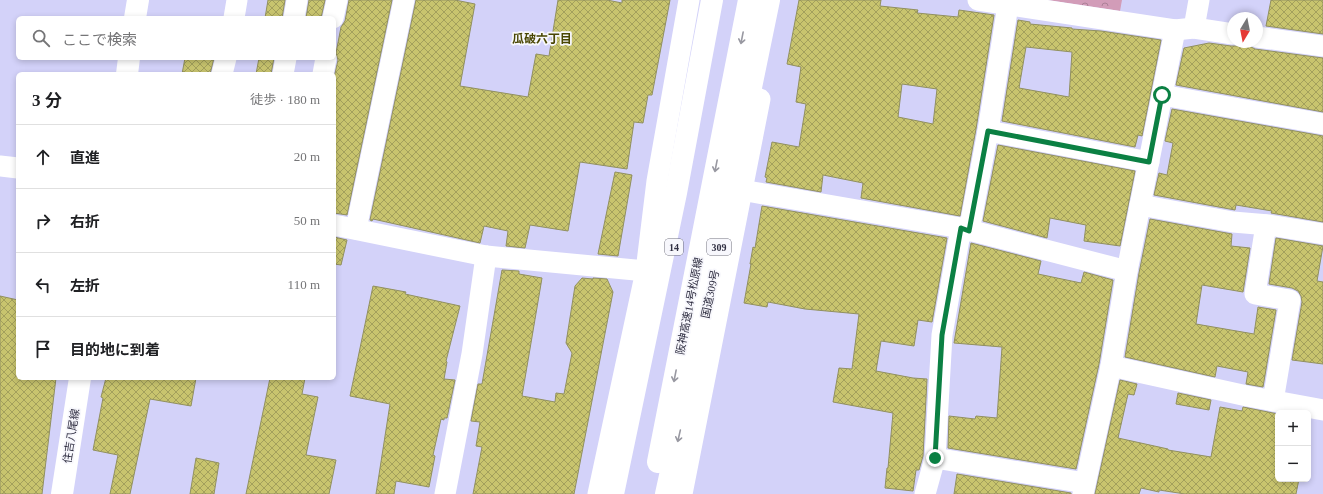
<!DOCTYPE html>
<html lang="ja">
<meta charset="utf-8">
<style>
:root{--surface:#fff;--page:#f6f6f6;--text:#202124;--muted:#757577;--line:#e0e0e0}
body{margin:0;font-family:"Times New Roman","Noto Sans JP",serif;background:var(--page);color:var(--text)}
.controls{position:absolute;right:12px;bottom:12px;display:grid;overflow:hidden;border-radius:6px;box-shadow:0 2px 6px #0003}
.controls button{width:36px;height:36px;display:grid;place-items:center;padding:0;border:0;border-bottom:1px solid var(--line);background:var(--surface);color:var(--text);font:20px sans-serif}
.compass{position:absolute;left:1227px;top:12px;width:36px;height:36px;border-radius:50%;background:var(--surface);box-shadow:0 2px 6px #0003;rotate:190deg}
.stop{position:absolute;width:12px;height:12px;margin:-9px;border:3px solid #0b8043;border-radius:50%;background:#fff}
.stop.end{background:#0b8043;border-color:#fff;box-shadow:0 1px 4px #0008}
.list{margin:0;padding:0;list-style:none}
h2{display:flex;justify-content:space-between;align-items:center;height:52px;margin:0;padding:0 16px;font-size:17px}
h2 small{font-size:13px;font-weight:400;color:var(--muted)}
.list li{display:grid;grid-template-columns:26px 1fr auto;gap:12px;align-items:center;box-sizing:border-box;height:64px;padding:0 16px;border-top:1px solid var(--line)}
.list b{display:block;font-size:15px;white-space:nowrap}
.list em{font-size:13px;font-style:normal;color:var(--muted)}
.icon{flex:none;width:22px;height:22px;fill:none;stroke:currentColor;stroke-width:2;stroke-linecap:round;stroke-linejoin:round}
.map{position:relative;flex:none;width:1323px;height:494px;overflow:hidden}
.search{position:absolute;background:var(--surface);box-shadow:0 2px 6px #0003;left:16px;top:16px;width:320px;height:44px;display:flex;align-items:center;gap:10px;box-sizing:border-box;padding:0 14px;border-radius:6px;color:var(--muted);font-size:15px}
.panel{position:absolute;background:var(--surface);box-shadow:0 2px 6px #0003;left:16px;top:72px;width:320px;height:308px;border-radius:6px}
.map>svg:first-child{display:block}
.park{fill:url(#park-crowns)}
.building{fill:url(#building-cross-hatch);stroke:#919060;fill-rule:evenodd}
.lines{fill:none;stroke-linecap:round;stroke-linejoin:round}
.minor{stroke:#fff;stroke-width:21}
.major{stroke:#fff;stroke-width:22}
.highway{stroke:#fff;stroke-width:22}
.oneway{stroke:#9898a1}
.route{stroke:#0b8043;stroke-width:5}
.labels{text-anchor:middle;stroke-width:3.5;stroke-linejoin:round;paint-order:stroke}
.shield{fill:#f7f7fc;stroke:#6c6c7a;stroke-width:1}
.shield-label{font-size:10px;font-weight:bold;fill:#313043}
.street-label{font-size:11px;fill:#313043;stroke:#f7f7fc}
.neighbourhood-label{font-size:12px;font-weight:bold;fill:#494603;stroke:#f7f7fc}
</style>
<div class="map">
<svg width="1323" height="494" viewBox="0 0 1323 494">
<defs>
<pattern id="park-crowns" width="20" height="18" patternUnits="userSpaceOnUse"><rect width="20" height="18" fill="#d29cb8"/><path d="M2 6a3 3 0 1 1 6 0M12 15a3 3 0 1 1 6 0" fill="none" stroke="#ab8097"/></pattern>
<pattern id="building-cross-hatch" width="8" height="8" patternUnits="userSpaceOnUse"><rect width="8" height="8" fill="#c8c46e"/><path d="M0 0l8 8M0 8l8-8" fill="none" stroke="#a3a05c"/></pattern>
</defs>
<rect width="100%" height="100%" fill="#d3d2f9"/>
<polygon class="park" points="1047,0 1122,0 1120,11"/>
<g class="building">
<polygon points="268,0 285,0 282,18 265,18"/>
<polygon points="309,0 325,0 321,18 306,18"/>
<polygon points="349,0 392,0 347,215 334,213 334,78 338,60 336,53 341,27 345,21"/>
<polygon points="416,0 455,0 475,4 460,86 528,97 536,54 549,56 558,0 607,0 622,3 622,0 670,0 652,95 648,95 643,123 634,122 627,169 580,162 568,231 530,225 525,248 506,246 508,231 484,226 480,243 373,219 372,221 370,220"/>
<path d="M 799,0 L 881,0 L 880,6 L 918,10 L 917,13 L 958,17 L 959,10 L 994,15 L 976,129 L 960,216 L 861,198 L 863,183 L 823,175 L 821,192 L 766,182 L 767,178 L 765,177 L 772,142 L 799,147 L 806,104 L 796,102 L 801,67 L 787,64 ZM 902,84 L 937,89 L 933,124 L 898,117 Z"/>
<polygon points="1271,0 1323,0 1323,34 1266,26"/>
<path d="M 1018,20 L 1030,22 L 1030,24 L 1072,28 L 1072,29 L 1101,31 L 1161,40 L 1142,136 L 1138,135 L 1135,147 L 1002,121 ZM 1026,47 L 1072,52 L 1069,97 L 1019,88 Z"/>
<polygon points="1209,43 1231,46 1249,46 1255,49 1323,58 1323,112 1176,85 1184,48"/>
<polygon points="185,58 214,58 210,74 182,74"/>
<polygon points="259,58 274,58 271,74 256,74"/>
<polygon points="1172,109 1323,136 1323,222 1271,213 1272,211 1236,205 1235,210 1154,195 1159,173 1167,175 1173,143 1165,141"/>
<polygon points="998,145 1135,171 1120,246 1084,241 1086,225 1050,218 1047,238 983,221"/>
<polygon points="615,172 632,175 618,256 598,254"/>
<polygon points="762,206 947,238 932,322 918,320 914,346 881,341 876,371 913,378 927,379 923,456 919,470 916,470 913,491 885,488 887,468 888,468 893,413 833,402 839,368 852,369 859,314 805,309 768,302 767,307 744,303 751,264 750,264 753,247 755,248"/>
<polygon points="1150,219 1232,234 1231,246 1250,248 1243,292 1202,285 1196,324 1254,334 1258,307 1276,310 1263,387 1246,384 1248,372 1217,366 1215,377 1125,357 1139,273"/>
<polygon points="334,237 347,240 341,265 334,264"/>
<polygon points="1276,238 1323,246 1317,281 1323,282 1323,364 1292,360 1302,302 1301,296 1298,291 1292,288 1269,284"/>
<polygon points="971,243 1041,261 1038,274 1081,283 1084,272 1113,280 1099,364 1076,469 948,448 949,416 975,419 976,416 997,418 1002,347 954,343"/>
<polygon points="502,270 519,271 519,274 542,278 522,396 555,402 556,393 564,394 572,353 566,343 575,286 582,278 593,279 593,278 607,279 613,292 574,494 473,494 482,447 476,446 480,422 471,421 478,384 482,384"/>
<polygon points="373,286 406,292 405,294 460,306 446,361 447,362 444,379 455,380 447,418 444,418 444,420 441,419 433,455 435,456 429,487 396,481 394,494 376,494 390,404 350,396"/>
<polygon points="0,296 18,300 18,378 56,378 42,494 0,494"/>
<polygon points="106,378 196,378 191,406 150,399 130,494 110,494 118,455 93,450 103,398 101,397"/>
<polygon points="270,378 305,378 302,394 318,397 306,455 336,460 329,494 246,494"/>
<polygon points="1120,380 1137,384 1134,395 1128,394 1118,438 1168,449 1168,450 1211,457 1220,407 1242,411 1243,407 1278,414 1278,479 1299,479 1296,494 1185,494 1159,490 1159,492 1141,488 1139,494 1095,494"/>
<polygon points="1178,393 1211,400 1209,410 1176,404"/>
<polygon points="196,458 219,463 214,494 190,494"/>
<polygon points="957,474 1071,493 1071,494 954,494"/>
</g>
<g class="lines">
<g class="minor">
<polyline points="978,0 1175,30 1194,28 1233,34"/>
<polyline points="234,18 237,0"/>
<polyline points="294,18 297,0"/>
<polyline points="333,18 337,0"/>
<polyline points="1194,28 1199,0"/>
<polyline points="1257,37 1323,46"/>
<polyline points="222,74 226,58"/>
<polyline points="283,74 286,58"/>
<polyline points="323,74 326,58"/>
<polyline points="1162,95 1323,124"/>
<polyline points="988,131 1149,162"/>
<polyline points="0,166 18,168"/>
<polyline points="741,190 961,228 1127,271"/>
<polyline points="1140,205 1233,222 1269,225 1323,234"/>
<polyline points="334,225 486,256 646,271"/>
<polyline points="1266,225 1255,294 1290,300 1273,401"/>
<polyline points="356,229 404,0"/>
<polyline points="969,231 988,131 1008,5"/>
<polyline points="1111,366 1247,396 1323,410"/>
<polyline points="935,458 1085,483"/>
<polyline points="445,494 472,354 486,256"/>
<polyline points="598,494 646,271 657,181 689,0"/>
<polyline points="682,494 760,99"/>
<polyline points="925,494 935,458 942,335 961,228"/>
<polyline points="1083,494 1111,366 1127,271 1175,30"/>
</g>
<g class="major">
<polyline points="135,18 138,0"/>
<polyline points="127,74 129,58"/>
<polyline points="62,494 80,378"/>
</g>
<g class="highway">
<polyline points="658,462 749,0"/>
<polyline points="613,494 676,193 712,0"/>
<polyline points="666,494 714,275 729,194 769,0"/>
</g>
</g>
<defs><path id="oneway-shaft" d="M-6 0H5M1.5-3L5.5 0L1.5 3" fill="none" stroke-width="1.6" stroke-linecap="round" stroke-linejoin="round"/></defs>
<g class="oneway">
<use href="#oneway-shaft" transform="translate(742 38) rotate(101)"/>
<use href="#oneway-shaft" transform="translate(716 166) rotate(101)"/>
<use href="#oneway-shaft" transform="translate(675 376) rotate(101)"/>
<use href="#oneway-shaft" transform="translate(679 436) rotate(103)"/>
</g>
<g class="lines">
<polyline class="route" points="935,458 942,335 961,228 969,231 988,131 1149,162 1162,95"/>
</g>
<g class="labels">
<g class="shield">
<rect x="665" y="239" width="18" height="16" rx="3"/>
<rect x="707" y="239" width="24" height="16" rx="3"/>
</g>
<g class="shield-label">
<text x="674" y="251">14</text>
<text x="719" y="251">309</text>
</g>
<g class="street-label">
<text transform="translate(710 294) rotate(-78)" y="4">国道309号</text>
<text transform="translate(689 306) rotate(-79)" y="4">阪神高速14号松原線</text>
<text transform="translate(71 436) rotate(-81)" y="4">住吉八尾線</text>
</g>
<g class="neighbourhood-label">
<text x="542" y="43">瓜破六丁目</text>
</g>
</g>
</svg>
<div class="controls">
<button>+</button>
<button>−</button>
</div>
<svg class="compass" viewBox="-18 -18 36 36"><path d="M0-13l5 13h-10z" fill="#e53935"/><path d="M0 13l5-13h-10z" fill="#757577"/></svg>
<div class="stop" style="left:1162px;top:95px"></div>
<div class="stop end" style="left:935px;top:458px"></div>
<div class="search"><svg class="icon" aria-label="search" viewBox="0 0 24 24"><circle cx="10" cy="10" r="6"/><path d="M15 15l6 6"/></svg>ここで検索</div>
<section class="panel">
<h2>3 分<small>徒歩 · 180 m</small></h2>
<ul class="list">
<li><svg class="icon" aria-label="ahead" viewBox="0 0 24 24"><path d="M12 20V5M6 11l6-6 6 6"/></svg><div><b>直進</b></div><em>20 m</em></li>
<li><svg class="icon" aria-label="right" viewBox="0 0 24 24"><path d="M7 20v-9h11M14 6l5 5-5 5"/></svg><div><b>右折</b></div><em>50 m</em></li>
<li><svg class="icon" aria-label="left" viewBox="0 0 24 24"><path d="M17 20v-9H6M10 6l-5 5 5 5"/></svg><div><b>左折</b></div><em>110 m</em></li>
<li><svg class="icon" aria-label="arrive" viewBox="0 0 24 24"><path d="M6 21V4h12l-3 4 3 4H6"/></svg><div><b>目的地に到着</b></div></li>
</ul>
</section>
</div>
